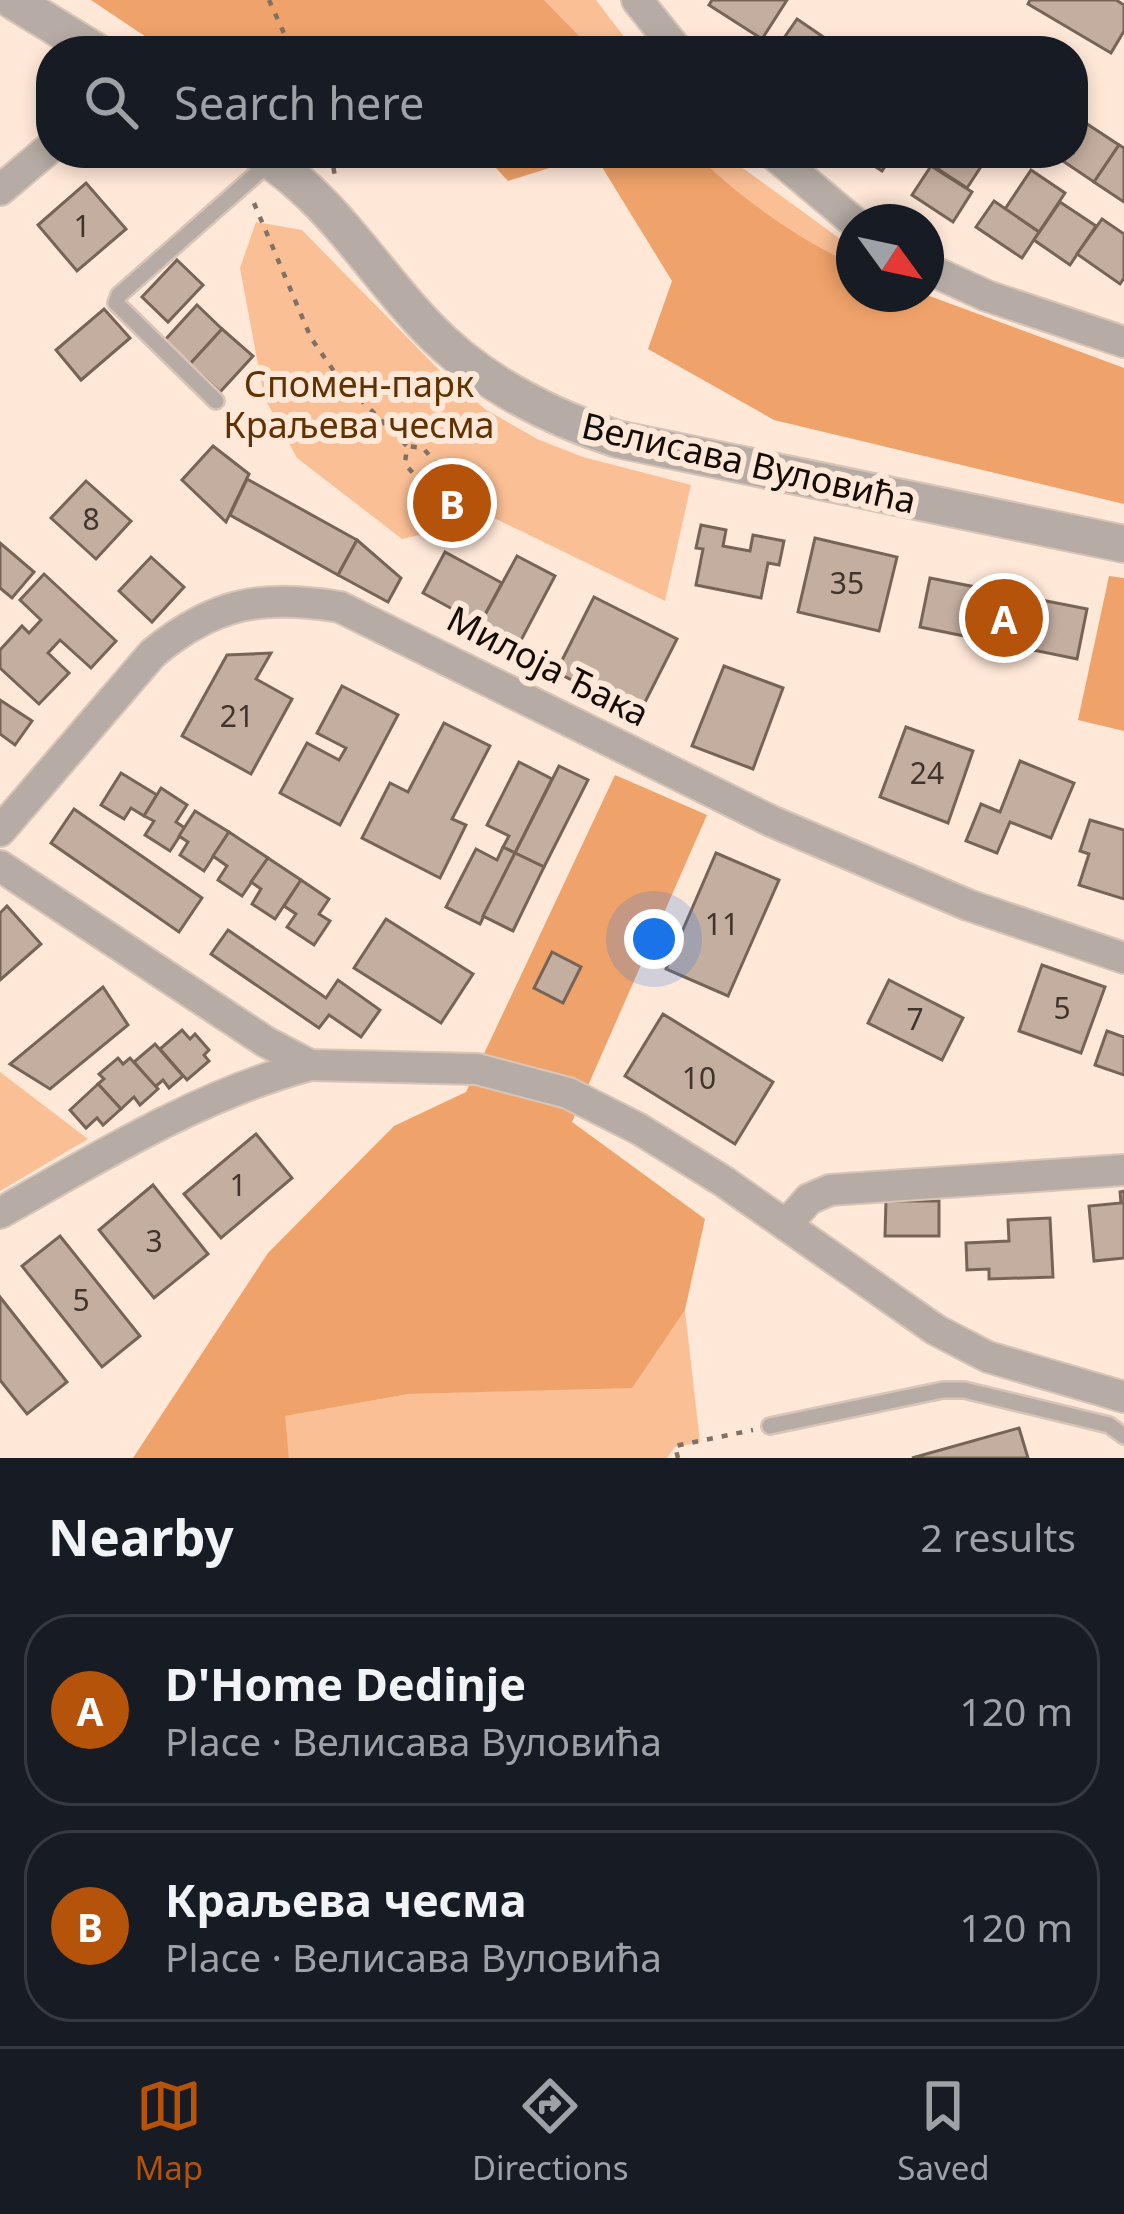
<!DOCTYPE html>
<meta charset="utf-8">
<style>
:root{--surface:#171b24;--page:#20242c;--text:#f1f3f6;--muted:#9ea1a6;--line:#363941;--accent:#b45309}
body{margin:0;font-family:"Noto Sans",sans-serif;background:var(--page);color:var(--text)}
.compass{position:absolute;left:836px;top:204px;width:108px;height:108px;border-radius:50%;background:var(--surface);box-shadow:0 6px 18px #0003;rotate:123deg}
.you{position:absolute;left:654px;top:939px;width:42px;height:42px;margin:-30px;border:9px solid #fff;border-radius:50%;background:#1a73e8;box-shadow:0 0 0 18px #1a73e833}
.badge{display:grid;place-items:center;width:78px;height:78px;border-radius:50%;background:var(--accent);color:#fff;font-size:39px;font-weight:700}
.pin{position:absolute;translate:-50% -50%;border:6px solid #fff;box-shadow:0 3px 12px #0006}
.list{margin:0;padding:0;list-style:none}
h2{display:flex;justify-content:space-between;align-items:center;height:156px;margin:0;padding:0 48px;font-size:51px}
h2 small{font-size:39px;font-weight:400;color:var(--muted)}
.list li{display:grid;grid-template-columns:78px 1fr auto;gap:36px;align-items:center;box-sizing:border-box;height:192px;margin:0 24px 24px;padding:0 24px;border:3px solid var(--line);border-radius:48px}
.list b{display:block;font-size:45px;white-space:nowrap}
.list p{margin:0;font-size:39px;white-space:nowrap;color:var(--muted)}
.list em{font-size:39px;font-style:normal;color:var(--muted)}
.icon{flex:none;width:66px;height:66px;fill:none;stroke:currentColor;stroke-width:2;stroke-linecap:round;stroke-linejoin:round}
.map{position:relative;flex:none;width:1124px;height:1458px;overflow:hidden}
.search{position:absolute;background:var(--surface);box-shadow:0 6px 18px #0003;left:36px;right:36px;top:36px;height:132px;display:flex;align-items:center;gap:30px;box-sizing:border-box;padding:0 42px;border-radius:48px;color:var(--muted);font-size:45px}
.sheet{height:588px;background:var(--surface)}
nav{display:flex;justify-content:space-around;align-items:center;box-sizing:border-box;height:168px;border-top:3px solid var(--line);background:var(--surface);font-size:33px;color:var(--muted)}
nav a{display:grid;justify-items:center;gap:6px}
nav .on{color:var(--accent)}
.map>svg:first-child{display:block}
.green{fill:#fbbf95}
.forest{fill:#efa269}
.building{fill:#c4ae9f;stroke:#786456;stroke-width:3}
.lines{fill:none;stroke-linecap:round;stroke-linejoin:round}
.service-casing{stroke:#d9c5b7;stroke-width:20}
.minor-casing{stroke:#d9c5b7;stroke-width:34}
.tertiary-casing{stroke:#d9c5b7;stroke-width:40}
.path{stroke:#807167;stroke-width:4.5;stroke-dasharray:6 9;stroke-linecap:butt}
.service{stroke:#b6aca5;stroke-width:15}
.minor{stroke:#b6aca5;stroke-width:30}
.tertiary{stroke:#b6aca5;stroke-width:36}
.labels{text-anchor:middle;stroke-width:12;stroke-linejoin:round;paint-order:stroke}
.number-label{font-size:30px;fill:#40342d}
.park-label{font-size:36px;fill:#623102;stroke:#ffe8d8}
.street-label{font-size:36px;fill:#140c07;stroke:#ffe8d8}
</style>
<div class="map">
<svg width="1124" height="1458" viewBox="0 0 1124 1458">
<rect width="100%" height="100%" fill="#ffe8d8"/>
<g class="green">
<polygon points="544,0 596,0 635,51 594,51"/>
<path d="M 695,153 L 722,153 L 854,249 L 854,264 C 800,241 736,195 695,153 Z"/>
<polygon points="256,222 302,230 441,372 485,409 537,439 583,457 691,485 665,601 494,518 402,539 297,458 264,397 240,268"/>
<polygon points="0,1072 88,1139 0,1191"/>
<polygon points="685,1310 700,1442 675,1447 667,1458 289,1458 284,1416 409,1394 632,1387"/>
</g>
<g class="forest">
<polygon points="91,0 544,0 594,51 167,51"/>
<path d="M 482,153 L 695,153 C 736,195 800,241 854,264 L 854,294 L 924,294 L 1124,368 L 1124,504 L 774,420 L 648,349 L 672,281 L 594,154 L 508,181 Z"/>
<polygon points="1109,576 1124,578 1124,731 1078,720"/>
<polygon points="615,775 707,815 572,1122 705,1219 685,1310 632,1388 409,1394 285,1416 289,1458 133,1458 268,1253 394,1126 466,1092"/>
</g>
<g class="building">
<polygon points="712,0 787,0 762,39 709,5"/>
<polygon points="1030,0 1116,0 1124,5 1124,31 1111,53 1028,4"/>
<polygon points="797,19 844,51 775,51"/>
<polygon points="1075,116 1119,145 1094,182 1051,153 1073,153"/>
<polygon points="1119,145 1124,148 1124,202 1094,182"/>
<polygon points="854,153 894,153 882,171"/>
<polygon points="948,153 990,153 967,188 938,169"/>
<polygon points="931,166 972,192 953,222 912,195"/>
<polygon points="1031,170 1065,193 1039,232 1005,209"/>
<polygon points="86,183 126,229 77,271 38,225"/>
<polygon points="994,201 1039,232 1022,258 976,227"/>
<polygon points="1060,202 1096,226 1070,265 1034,240"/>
<polygon points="1102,219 1124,234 1124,278 1120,284 1077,254"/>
<polygon points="177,260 203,285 168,322 142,297"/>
<polygon points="197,305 222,329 190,364 165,340"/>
<polygon points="104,309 130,338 81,380 56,350"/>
<polygon points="222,329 253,356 220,392 190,364"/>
<polygon points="213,446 249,474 226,522 182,480"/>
<polygon points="247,479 357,540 338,575 230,515"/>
<polygon points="86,481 131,521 96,559 51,518"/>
<polygon points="701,525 726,530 723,546 750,551 753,535 784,541 779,565 768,563 761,598 696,585 703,549 696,548"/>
<polygon points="815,538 897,557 879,631 798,612"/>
<polygon points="357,540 401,578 388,602 338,575"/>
<polygon points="0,543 34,572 12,598 0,588"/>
<polygon points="445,552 502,583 480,624 423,593"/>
<polygon points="517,556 555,576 519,644 480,624"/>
<polygon points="151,557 184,587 152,622 119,591"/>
<polygon points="44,574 116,641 91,668 60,640 48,653 69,673 39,704 0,668 0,650 22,626 29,633 41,620 20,600"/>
<polygon points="930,578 1087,609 1077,659 920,627"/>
<polygon points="594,597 677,639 639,714 556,672"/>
<polygon points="271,653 256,679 292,699 251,774 182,736 227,655"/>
<polygon points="724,666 783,688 753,769 692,746"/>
<polygon points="342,686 398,715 340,825 280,793 307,743 339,760 346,748 317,733"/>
<polygon points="0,700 32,721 15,745 0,734"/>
<polygon points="444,723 490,746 452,819 466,825 440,878 362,838 390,783 408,792"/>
<polygon points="906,727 973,751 948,823 880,797"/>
<polygon points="1020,761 1074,783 1051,838 1010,822 997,853 966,841 981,804 1000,812"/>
<polygon points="519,762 552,779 515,853 503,847 509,836 487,825"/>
<polygon points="559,766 588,780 544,867 515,853"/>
<polygon points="121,773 157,795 144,816 131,808 124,819 101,805"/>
<polygon points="161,788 187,805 176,822 185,828 170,851 145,835 154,821 144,816"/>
<polygon points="74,809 202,898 179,932 51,843"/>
<polygon points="195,811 229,832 204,871 180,855 188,842 179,836"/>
<polygon points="1090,820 1124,830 1124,899 1079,885 1089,854 1080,851"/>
<polygon points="229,832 268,858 242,896 218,880 227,866 213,856"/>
<polygon points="503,847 515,853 480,924 446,907 476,849 497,860"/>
<polygon points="515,853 544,867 513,931 483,916"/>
<polygon points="716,853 779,880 728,996 666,969"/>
<polygon points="268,858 301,880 275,919 252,904 261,889 251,882"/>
<polygon points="301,880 329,899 319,914 330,921 314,945 287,927 296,914 284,906"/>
<polygon points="7,906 41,944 0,980 0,913"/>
<polygon points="386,919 473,974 441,1023 354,968"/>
<polygon points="228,930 326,998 338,980 380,1010 361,1037 329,1015 319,1028 211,954"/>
<polygon points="552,952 581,967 563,1003 534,988"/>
<polygon points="1042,965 1105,987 1081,1053 1019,1031"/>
<polygon points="889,980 963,1018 942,1060 868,1023"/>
<polygon points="103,987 128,1025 50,1089 10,1064"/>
<polygon points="663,1014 773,1082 735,1144 625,1076"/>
<polygon points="182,1030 190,1039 195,1034 209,1050 204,1055 209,1061 187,1080 160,1049"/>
<polygon points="1107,1031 1124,1037 1124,1075 1095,1065"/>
<polygon points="155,1044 183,1076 169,1088 163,1080 155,1087 134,1062"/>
<polygon points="118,1058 123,1064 130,1058 158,1089 140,1105 134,1097 121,1109 98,1084 104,1079 99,1074"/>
<polygon points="98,1084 121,1109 103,1125 97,1118 86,1128 70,1110"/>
<polygon points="256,1134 292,1178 221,1238 184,1194"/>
<polygon points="153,1185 208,1254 154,1298 99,1230"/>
<polygon points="1124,1191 1124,1258 1094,1261 1089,1206 1121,1203 1120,1192"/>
<polygon points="886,1201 939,1201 939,1236 885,1236"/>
<polygon points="1050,1218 1053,1277 989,1279 989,1269 967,1270 966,1243 1009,1241 1008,1220"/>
<polygon points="60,1236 140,1336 102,1367 22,1266"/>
<polygon points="0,1297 67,1382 27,1414 0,1380"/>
<polygon points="1019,1428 1028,1458 912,1458"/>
</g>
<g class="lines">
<g class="service-casing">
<g id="service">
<polyline points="216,401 116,303 119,295 269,163"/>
<polyline points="770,1426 943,1390 964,1390 1109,1425 1124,1436"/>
</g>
</g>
<g class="minor-casing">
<g id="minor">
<polyline points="637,0 678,51"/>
<polyline points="772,153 854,222"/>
<polyline points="0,190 51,147"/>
<polyline points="926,268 987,296 1124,342"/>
<path d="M 0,831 L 153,653 C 215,602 263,594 340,607 L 771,821 L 968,905 L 1124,958"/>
<polyline points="0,866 266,1042 310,1065 477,1069 568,1093 639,1129 723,1181 936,1330 988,1357 1124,1397"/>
<path d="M 0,1213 C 99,1157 199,1095 310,1065"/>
<polyline points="786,1225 809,1199 830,1190 1124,1170"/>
</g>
</g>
<g class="tertiary-casing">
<g id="tertiary">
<polyline points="12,0 95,51"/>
<path d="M 259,153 C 333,200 368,265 426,326 C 478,381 547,416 617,439 L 1124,544"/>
</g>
</g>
<g class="path">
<polyline points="269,0 292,51"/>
<polyline points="220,153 231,160"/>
<polyline points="331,153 335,177"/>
<polyline points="254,203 311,338 338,377 407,446 405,464 436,500 454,484 423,448 407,446"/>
<polyline points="419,480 437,464"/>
<polyline points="678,1458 675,1446 753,1430"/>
</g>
<use href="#service" class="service"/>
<use href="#minor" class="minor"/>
<use href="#tertiary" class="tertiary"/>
</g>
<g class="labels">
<g class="number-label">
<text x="82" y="237">1</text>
<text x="91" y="530">8</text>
<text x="847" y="594">35</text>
<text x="237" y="727">21</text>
<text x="927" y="784">24</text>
<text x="722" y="935">11</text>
<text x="1062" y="1019">5</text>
<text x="915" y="1030">7</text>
<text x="699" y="1089">10</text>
<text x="238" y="1196">1</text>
<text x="154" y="1252">3</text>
<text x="81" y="1311">5</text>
</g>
<g class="park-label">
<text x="359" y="397">Спомен-парк<tspan x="359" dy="41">Краљева чесма</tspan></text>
</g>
<g class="street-label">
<text transform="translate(749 463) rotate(13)" y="13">Велисава Вуловића</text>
<text transform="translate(548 666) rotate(27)" y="13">Милоја Ђака</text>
</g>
</g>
</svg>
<svg class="compass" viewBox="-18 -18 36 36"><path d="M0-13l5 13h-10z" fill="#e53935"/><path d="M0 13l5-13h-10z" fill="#9ea1a6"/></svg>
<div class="you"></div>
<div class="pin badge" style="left:1004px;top:618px">A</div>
<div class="pin badge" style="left:452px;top:503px">B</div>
<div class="search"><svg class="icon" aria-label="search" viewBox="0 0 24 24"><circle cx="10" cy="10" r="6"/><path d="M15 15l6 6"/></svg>Search here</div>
</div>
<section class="sheet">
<h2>Nearby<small>2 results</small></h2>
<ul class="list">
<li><span class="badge">A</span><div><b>D'Home Dedinje</b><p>Place · Велисава Вуловића</p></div><em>120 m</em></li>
<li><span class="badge">B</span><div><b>Краљева чесма</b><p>Place · Велисава Вуловића</p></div><em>120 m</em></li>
</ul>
</section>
<nav>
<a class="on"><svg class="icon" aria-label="map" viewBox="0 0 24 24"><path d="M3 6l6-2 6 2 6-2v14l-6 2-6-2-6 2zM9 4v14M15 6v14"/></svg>Map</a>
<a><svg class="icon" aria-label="directions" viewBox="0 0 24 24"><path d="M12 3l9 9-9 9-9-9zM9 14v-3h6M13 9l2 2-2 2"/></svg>Directions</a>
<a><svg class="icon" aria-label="saved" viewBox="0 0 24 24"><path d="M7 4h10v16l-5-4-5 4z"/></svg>Saved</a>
</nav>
